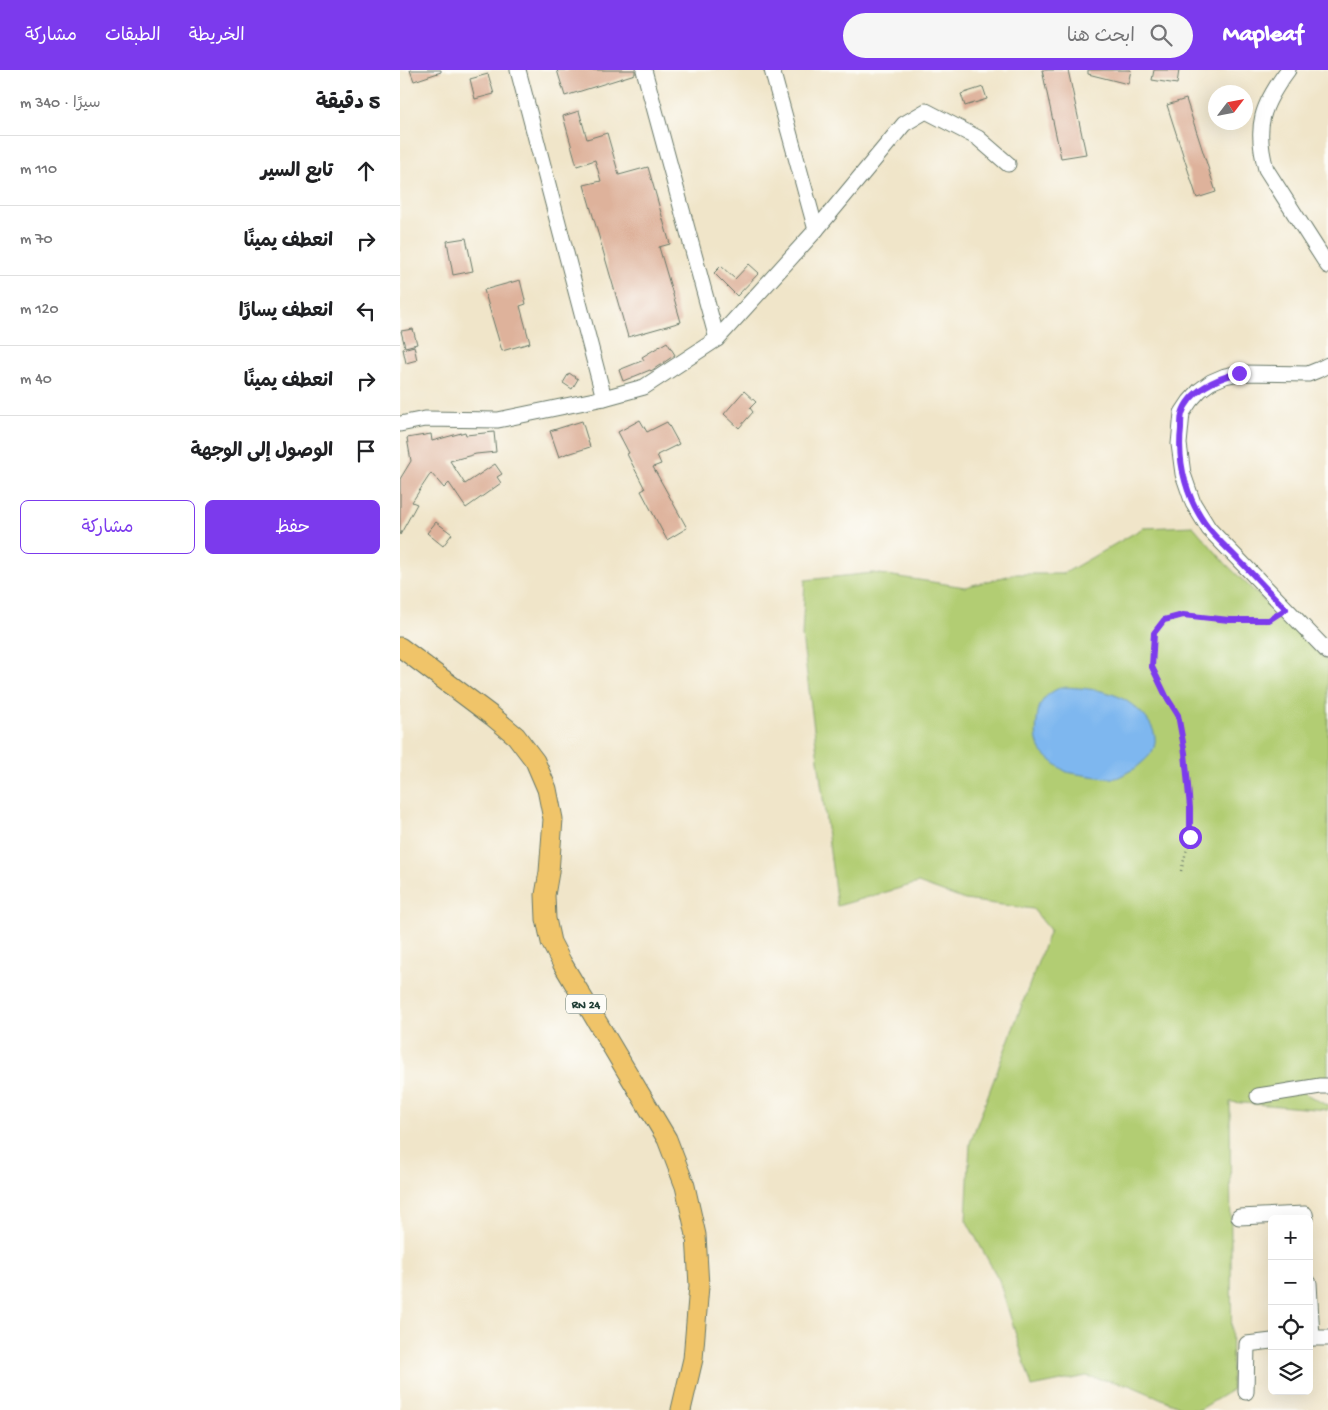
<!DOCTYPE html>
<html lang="ar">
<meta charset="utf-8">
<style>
:root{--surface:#fff;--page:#f6f6f6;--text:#202124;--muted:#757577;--line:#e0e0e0;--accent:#7c3aed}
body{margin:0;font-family:"Gochi Hand","Playpen Sans Arabic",sans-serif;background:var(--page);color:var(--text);direction:rtl}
.controls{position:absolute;right:15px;bottom:15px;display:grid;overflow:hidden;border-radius:8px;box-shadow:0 5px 20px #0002}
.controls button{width:45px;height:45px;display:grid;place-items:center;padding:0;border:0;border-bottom:1px solid var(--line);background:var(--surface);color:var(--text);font:25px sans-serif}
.compass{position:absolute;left:808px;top:15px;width:45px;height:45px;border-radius:50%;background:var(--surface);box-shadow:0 5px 20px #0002;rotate:58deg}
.stop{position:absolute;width:15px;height:15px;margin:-11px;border:4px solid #7c3aed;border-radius:50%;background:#fff}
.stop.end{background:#7c3aed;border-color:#fff;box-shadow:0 1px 5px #0008}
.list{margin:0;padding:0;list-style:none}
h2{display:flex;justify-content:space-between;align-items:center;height:65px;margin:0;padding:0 20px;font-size:21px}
h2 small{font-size:16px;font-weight:400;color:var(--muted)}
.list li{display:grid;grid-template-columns:32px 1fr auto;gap:15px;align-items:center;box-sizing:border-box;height:70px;padding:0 20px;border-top:1px solid var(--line)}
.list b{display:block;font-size:19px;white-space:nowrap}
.list em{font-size:16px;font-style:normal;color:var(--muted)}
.actions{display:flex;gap:10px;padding:15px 20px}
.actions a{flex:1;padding:11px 0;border:1px solid var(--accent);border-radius:8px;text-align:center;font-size:18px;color:var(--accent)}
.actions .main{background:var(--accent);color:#fff}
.icon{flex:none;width:28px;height:28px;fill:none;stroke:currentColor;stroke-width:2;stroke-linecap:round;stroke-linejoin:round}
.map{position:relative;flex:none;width:928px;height:1340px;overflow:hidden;direction:ltr}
header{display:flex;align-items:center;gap:30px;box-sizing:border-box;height:70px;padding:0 25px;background:var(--accent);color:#fff}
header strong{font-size:24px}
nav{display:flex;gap:28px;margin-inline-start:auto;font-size:18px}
.search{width:350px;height:45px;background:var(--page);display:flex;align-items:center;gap:12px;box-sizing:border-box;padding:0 18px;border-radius:28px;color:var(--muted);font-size:19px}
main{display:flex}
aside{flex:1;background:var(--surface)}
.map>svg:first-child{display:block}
.green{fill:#b2cd73;stroke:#688554}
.water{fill:#7eb7ef;stroke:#4e7a92}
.building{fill:#deb29b}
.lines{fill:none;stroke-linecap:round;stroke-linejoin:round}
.minor-casing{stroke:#687868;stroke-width:17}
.major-casing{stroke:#687868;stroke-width:21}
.path{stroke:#687868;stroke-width:2.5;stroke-dasharray:1 4;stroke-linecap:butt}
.minor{stroke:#fff;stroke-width:15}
.major{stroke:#f0c469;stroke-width:19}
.route{stroke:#7c3aed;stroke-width:6}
.labels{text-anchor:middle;stroke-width:4;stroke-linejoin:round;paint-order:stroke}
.shield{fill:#fdfcf7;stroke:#62766e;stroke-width:1}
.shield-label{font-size:12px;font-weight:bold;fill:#1f3d34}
</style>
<header>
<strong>Mapleaf</strong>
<div class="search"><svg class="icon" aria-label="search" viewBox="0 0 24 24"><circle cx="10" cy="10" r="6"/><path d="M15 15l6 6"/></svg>ابحث هنا</div>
<nav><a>الخريطة</a><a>الطبقات</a><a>مشاركة</a></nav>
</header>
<main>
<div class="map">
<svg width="928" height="1340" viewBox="0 0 928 1340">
<rect width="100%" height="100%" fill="#fdfcf7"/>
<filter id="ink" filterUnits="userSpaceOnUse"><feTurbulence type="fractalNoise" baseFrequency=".02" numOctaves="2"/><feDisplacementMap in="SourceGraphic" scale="10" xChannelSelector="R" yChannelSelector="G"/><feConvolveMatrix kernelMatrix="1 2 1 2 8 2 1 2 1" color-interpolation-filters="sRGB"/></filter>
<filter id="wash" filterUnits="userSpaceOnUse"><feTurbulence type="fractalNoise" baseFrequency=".0096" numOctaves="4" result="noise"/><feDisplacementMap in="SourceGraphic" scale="20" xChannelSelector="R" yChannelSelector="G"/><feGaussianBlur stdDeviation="1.12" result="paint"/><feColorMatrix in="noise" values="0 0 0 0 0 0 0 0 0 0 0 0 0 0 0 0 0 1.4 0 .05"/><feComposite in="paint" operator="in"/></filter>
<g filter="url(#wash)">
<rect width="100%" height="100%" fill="#f0e5c9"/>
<polygon class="green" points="793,456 826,494 928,592 928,1011 884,1012 928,1036 928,1040 830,1032 832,1320 799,1340 788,1340 729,1315 686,1306 632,1317 599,1210 566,1150 570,1073 650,860 633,839 565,830 518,813 437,836 402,566 405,510 473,503 565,517 615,504 663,504 743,458"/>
<path class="water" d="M 662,617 C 683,618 707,619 725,630 C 746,643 769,669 745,690 C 740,694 736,699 730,701 C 726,703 720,707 716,708 C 708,709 675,704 667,702 C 662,700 643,685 641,680 C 635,671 636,661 637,651 C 638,632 645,624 662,617 Z"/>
<g id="blocks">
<g class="building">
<polygon points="10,0 41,0 41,2 14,11"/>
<polygon points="157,0 235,0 235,4 165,26"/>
<polygon points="642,0 668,0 686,84 661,88"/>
<polygon points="688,0 731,0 728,14 688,4"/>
<polygon points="754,0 779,0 777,14 752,10"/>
<polygon points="88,4 94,24 75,29 70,9"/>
<polygon points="583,17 587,29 565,36 561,24"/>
<polygon points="786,29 816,122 797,128 767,35"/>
<polygon points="179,41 187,69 207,63 219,105 248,97 270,174 259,177 281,252 228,267 184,115 201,111 195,90 177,96 163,46"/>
<polygon points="66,168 73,201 53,205 47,171"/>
<polygon points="349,194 359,203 337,226 314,203 321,196 335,209"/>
<polygon points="120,210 126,234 120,236 130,273 102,281 84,220"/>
<polygon points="13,259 17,274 5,277 1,261"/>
<polygon points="267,272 275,285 251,301 250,300 223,311 219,300 244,290 242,287"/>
<polygon points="14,276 17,290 6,293 3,279"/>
<polygon points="169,303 178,309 172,319 163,313"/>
<polygon points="344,321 356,332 350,338 353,342 339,358 324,344"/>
<polygon points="240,350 247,362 267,352 279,374 257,385 261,394 253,397 287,458 267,470 241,421 245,419 227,384 229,383 218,362"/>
<polygon points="182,351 190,377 168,384 168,383 159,387 150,361"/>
<polygon points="65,362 66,365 94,362 96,382 76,384 50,391 65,414 95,394 102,404 97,407 101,413 66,438 49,413 44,418 31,403 12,432 17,434 0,465 0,409 11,391 7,368 31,364 32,371"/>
<polygon points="36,452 52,464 43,476 27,463"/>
</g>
</g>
</g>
<g filter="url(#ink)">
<use href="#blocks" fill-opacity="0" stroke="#687868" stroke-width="1"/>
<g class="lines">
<g class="minor-casing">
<g id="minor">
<polyline points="118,0 204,328"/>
<polyline points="244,0 317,269"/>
<polyline points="372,0 416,160"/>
<path d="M 888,0 C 862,35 854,56 866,99 L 928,196"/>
<polyline points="928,295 918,300 908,304 839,303 825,306 811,312 800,320 790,331 782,343 779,374 783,404 793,433 809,459 928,582"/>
<polyline points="0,354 25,349 98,350 204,328 244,317 317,269 416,160 504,54 526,41 578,68 608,94"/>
<polyline points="858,1026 920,1016 928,1016"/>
<polyline points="839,1147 905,1144 906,1149"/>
<polyline points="909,1213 912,1268"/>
<polyline points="909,1268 928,1268"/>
<polyline points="846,1322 847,1274 872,1271"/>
</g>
</g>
<g class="major-casing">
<polyline id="major" points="0,577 92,646 116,666 135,691 147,719 153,749 149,802 145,825 146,849 151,872 162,893 267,1069 285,1116 296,1165 299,1216 293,1289 281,1340"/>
</g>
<polyline class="path" points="781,801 790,767 790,738 785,683 778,645 766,626 752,597 754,563 764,550 783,545 829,550 869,551 874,547"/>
<use href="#minor" class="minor"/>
<use href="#major" class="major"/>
</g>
</g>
<g class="lines" filter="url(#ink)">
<path class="route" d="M 790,767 L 790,738 L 785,683 L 778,645 L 766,626 L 752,597 L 754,563 L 764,550 L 783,545 L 829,550 L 869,550 L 886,539 C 868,521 851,502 833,484 C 825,476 816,468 809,459 C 787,431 777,394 781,359 C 781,354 781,348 782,344 C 789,320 818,308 839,303"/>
</g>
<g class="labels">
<rect class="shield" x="166" y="924.5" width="40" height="19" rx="4"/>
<g class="shield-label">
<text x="186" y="938">RN 24</text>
</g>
</g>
</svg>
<div class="controls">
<button>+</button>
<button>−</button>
<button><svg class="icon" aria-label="locate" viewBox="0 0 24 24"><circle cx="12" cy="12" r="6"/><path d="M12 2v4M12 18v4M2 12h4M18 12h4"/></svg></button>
<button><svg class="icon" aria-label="layers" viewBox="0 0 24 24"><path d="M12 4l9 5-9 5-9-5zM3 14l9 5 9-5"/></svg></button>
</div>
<svg class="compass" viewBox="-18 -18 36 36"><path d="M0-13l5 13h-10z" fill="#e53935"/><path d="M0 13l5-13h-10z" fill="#757577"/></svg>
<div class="stop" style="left:790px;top:767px"></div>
<div class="stop end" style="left:839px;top:303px"></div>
</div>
<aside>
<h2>5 دقيقة<small>سيرًا · 340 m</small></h2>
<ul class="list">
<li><svg class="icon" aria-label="ahead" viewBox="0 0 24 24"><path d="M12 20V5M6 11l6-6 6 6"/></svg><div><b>تابع السير</b></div><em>110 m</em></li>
<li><svg class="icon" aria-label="right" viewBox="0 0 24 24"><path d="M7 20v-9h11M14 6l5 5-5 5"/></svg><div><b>انعطف يمينًا</b></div><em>70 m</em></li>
<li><svg class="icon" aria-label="left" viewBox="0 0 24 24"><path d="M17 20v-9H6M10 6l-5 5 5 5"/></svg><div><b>انعطف يسارًا</b></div><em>120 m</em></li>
<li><svg class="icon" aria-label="right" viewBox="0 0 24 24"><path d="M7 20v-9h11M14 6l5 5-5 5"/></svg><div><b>انعطف يمينًا</b></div><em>40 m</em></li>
<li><svg class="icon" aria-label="arrive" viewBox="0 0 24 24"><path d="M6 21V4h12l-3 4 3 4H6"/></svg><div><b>الوصول إلى الوجهة</b></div></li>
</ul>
<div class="actions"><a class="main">حفظ</a><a>مشاركة</a></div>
</aside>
</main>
